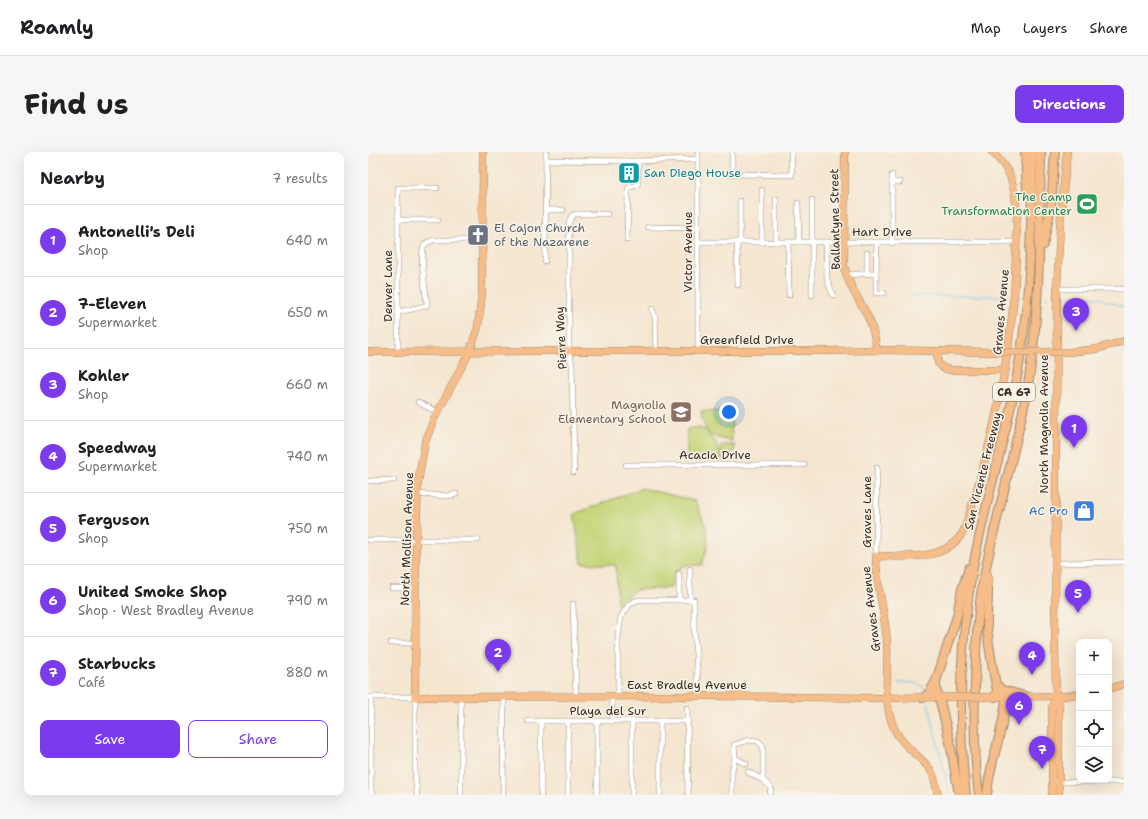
<!DOCTYPE html>
<meta charset="utf-8">
<style>
:root{--surface:#fff;--page:#f6f6f6;--text:#202124;--muted:#757577;--line:#e0e0e0;--accent:#7c3aed}
body{margin:0;font-family:"Shantell Sans",sans-serif;background:var(--page);color:var(--text)}
.controls{position:absolute;right:12px;bottom:12px;display:grid;overflow:hidden;border-radius:8px;box-shadow:0 4px 16px #0002}
.controls button{width:36px;height:36px;display:grid;place-items:center;padding:0;border:0;border-bottom:1px solid var(--line);background:var(--surface);color:var(--text);font:20px sans-serif}
.you{position:absolute;left:361px;top:260px;width:14px;height:14px;margin:-10px;border:3px solid #fff;border-radius:50%;background:#1a73e8;box-shadow:0 0 0 6px #1a73e833}
.badge{display:grid;place-items:center;width:26px;height:26px;border-radius:50%;background:var(--accent);color:#fff;font-size:13px;font-weight:700}
.pin{position:absolute;translate:-50% -33px;filter:drop-shadow(0 1px 2px #0008)}
.pin::after{content:'';position:absolute;top:21px;width:14px;height:12px;background:inherit;clip-path:polygon(0 0,100% 0,50% 100%)}
.list{margin:0;padding:0;list-style:none}
h2{display:flex;justify-content:space-between;align-items:center;height:52px;margin:0;padding:0 16px;font-size:17px}
h2 small{font-size:13px;font-weight:400;color:var(--muted)}
.list li{display:grid;grid-template-columns:26px 1fr auto;gap:12px;align-items:center;box-sizing:border-box;height:72px;padding:0 16px;border-top:1px solid var(--line)}
.list b{display:block;font-size:15px;white-space:nowrap}
.list p{margin:0;font-size:13px;white-space:nowrap;color:var(--muted)}
.list em{font-size:13px;font-style:normal;color:var(--muted)}
.actions{display:flex;gap:8px;padding:12px 16px}
.actions a{flex:1;padding:9px 0;border:1px solid var(--accent);border-radius:8px;text-align:center;font-size:14px;color:var(--accent)}
.actions .main{background:var(--accent);color:#fff}
.icon{flex:none;width:22px;height:22px;fill:none;stroke:currentColor;stroke-width:2;stroke-linecap:round;stroke-linejoin:round}
.map{position:relative;flex:none;width:756px;height:643px;overflow:hidden;border-radius:8px}
header{display:flex;align-items:center;gap:24px;box-sizing:border-box;height:56px;padding:0 20px;background:var(--surface);border-bottom:1px solid var(--line)}
header strong{font-size:19px}
nav{display:flex;gap:22px;margin-inline-start:auto;font-size:14px}
.intro{display:flex;align-items:center;justify-content:space-between;box-sizing:border-box;height:96px;padding:0 24px}
h1{margin:0;font-size:28px}
.button{padding:10px 18px;border-radius:8px;background:var(--accent);color:#fff;font-size:14px;font-weight:700}
main{display:flex;gap:24px;padding:0 24px}
aside{flex:1;background:var(--surface);border-radius:8px;box-shadow:0 4px 16px #0002}
.map>svg:first-child{display:block}
.grass{fill:#c5d477;stroke:#807f4a}
.lines{fill:none;stroke-linecap:round;stroke-linejoin:round}
.stream{stroke:#6cc1e8;stroke-width:1}
.minor-casing{stroke:#988877;stroke-width:6}
.major-casing{stroke:#988877;stroke-width:8}
.highway-casing{stroke:#988877;stroke-width:10}
.minor{stroke:#fff;stroke-width:5}
.major{stroke:#f7bd88;stroke-width:7}
.highway{stroke:#f7bd88;stroke-width:8}
.major-bridge-casing{stroke:#988877;stroke-width:8;stroke-linecap:butt}
.major-bridge{stroke:#f7bd88;stroke-width:7}
.labels{text-anchor:middle;stroke-width:3;stroke-linejoin:round;paint-order:stroke}
.shield{fill:#f7f3e8;stroke:#73665b;stroke-width:1}
.shield-label{font-size:11px;font-weight:bold;fill:#3b2a1e}
.culture-label{font-size:12px;fill:#0d838f;stroke:#f7f3e8;text-anchor:start}
.leisure-label{font-size:12px;fill:#27864d;stroke:#f7f3e8;text-anchor:end}
.street-label{font-size:12px;fill:#3b2a1e;stroke:#f7f3e8}
.worship-label{font-size:12px;fill:#5b616d;stroke:#f7f3e8;text-anchor:start}
.education-label{font-size:12px;fill:#785e54;stroke:#f7f3e8;text-anchor:end}
.shop-label{font-size:12px;fill:#366cbe;stroke:#f7f3e8;text-anchor:end}
</style>
<header>
<strong>Roamly</strong>
<nav><a>Map</a><a>Layers</a><a>Share</a></nav>
</header>
<div class="intro"><h1>Find us</h1><a class="button">Directions</a></div>
<main>
<aside>
<h2>Nearby<small>7 results</small></h2>
<ul class="list">
<li><span class="badge">1</span><div><b>Antonelli's Deli</b><p>Shop</p></div><em>640 m</em></li>
<li><span class="badge">2</span><div><b>7-Eleven</b><p>Supermarket</p></div><em>650 m</em></li>
<li><span class="badge">3</span><div><b>Kohler</b><p>Shop</p></div><em>660 m</em></li>
<li><span class="badge">4</span><div><b>Speedway</b><p>Supermarket</p></div><em>740 m</em></li>
<li><span class="badge">5</span><div><b>Ferguson</b><p>Shop</p></div><em>750 m</em></li>
<li><span class="badge">6</span><div><b>United Smoke Shop</b><p>Shop · West Bradley Avenue</p></div><em>790 m</em></li>
<li><span class="badge">7</span><div><b>Starbucks</b><p>Café</p></div><em>880 m</em></li>
</ul>
<div class="actions"><a class="main">Save</a><a>Share</a></div>
</aside>
<div class="map">
<svg width="756" height="643" viewBox="0 0 756 643">
<rect width="100%" height="100%" fill="#f7f3e8"/>
<filter id="ink" filterUnits="userSpaceOnUse"><feTurbulence type="fractalNoise" baseFrequency=".025" numOctaves="2"/><feDisplacementMap in="SourceGraphic" scale="8" xChannelSelector="R" yChannelSelector="G"/><feConvolveMatrix kernelMatrix="1 2 1 2 8 2 1 2 1" color-interpolation-filters="sRGB"/></filter>
<filter id="wash" filterUnits="userSpaceOnUse"><feTurbulence type="fractalNoise" baseFrequency=".012" numOctaves="4" result="noise"/><feDisplacementMap in="SourceGraphic" scale="16" xChannelSelector="R" yChannelSelector="G"/><feGaussianBlur stdDeviation="0.9" result="paint"/><feColorMatrix in="noise" values="0 0 0 0 0 0 0 0 0 0 0 0 0 0 0 0 0 1.4 0 .05"/><feComposite in="paint" operator="in"/></filter>
<g filter="url(#wash)">
<rect width="100%" height="100%" fill="#f5e6d0"/>
<g class="grass">
<path d="M 333,259 L 362,260 L 363,261 L 364,289 L 349,286 L 339,280 C 347,288 352,296 352,308 L 321,308 L 319,306 L 319,277 C 325,275 334,275 339,279 L 334,267 Z"/>
<polygon points="353,293 367,293 366,300 360,305 353,307"/>
<polygon points="274,336 327,349 338,374 340,393 334,413 317,413 306,421 303,436 267,438 249,452 248,413 214,411 206,362"/>
</g>
<g class="lines">
<g class="stream">
<polyline points="542,144 641,144"/>
<polyline points="650,145 655,145"/>
<polyline points="677,145 681,145"/>
<polyline points="695,145 727,145 756,155"/>
<path d="M 529,531 C 538,531 553,528 557,538"/>
<polyline points="560,551 582,643"/>
</g>
</g>
</g>
<g filter="url(#ink)">
<g class="lines">
<g class="minor-casing">
<g id="minor">
<polyline points="364,0 364,22 424,23 423,0"/>
<polyline points="178,8 270,9 330,7"/>
<polyline points="524,30 532,30"/>
<polyline points="394,38 394,90"/>
<polyline points="408,47 408,90"/>
<polyline points="444,48 444,143"/>
<polyline points="372,49 372,90"/>
<polyline points="430,51 431,90"/>
<polyline points="177,58 195,58"/>
<polyline points="30,68 70,68"/>
<polyline points="280,75 330,76"/>
<polyline points="259,88 260,40 260,36 269,33 270,31 270,9"/>
<polyline points="330,90 649,90"/>
<polyline points="369,90 370,133"/>
<polyline points="420,90 421,143"/>
<polyline points="458,90 459,127 465,143"/>
<polyline points="524,91 524,23"/>
<polyline points="499,101 499,121"/>
<polyline points="177,109 178,0"/>
<polyline points="508,121 508,141 516,141"/>
<polyline points="478,123 508,121 509,90"/>
<polyline points="689,137 756,137"/>
<polyline points="284,157 287,165 288,199"/>
<path d="M 30,160 L 58,154 L 59,152 C 58,139 51,105 56,94 C 58,90 62,89 66,88 L 114,88"/>
<polyline points="30,200 30,36 69,36"/>
<polyline points="330,200 330,0"/>
<polyline points="50,250 69,260"/>
<polyline points="258,313 436,313"/>
<polyline points="206,320 204,212 201,199 201,69 205,63 208,62 239,62"/>
<polyline points="0,329 26,328"/>
<polyline points="50,342 80,344 88,342"/>
<polyline points="0,388 110,388"/>
<polyline points="508,404 509,316"/>
<polyline points="688,411 756,410"/>
<polyline points="311,422 311,448"/>
<polyline points="24,436 47,436"/>
<polyline points="322,448 322,417"/>
<polyline points="205,452 208,544"/>
<polyline points="23,491 47,491"/>
<polyline points="244,544 244,569"/>
<polyline points="250,544 250,484 253,465 261,453 269,448 326,448 326,476 331,544"/>
<polyline points="0,545 47,545 47,621 49,643"/>
<polyline points="3,545 3,639 5,643"/>
<polyline points="319,556 320,643"/>
<polyline points="160,569 320,569"/>
<polyline points="173,569 173,643"/>
<polyline points="200,569 200,643"/>
<polyline points="229,569 229,643"/>
<polyline points="264,569 264,643"/>
<polyline points="292,569 292,643"/>
<polyline points="367,606 378,612"/>
<polyline points="380,620 395,628"/>
<polyline points="689,630 756,630"/>
<polyline points="93,643 93,545"/>
<polyline points="135,643 136,545"/>
<polyline points="364,643 364,619 367,606 366,593 381,588 390,589 395,594 395,628 403,636 402,643"/>
</g>
</g>
<g class="major-casing">
<g id="major">
<polyline points="115,0 114,141 110,175 102,199 65,269 57,291 53,312 50,331 48,388 47,545 336,544 511,546 584,545"/>
<path d="M 477,0 L 476,114 C 481,135 491,147 500,165 C 505,175 507,187 509,198"/>
<polyline points="0,200 176,199 461,199 509,198 631,200"/>
<polyline points="569,200 570,211 575,216 583,218 638,218"/>
<polyline points="700,200 729,197 756,189"/>
<polyline points="741,537 756,532"/>
<polyline points="622,545 697,544 711,542"/>
<path d="M 570,643 C 568,635 567,624 562,617 C 551,603 533,593 526,576 C 514,549 521,517 519,489 C 517,460 508,433 508,404 C 540,404 580,411 597,376 C 626,287 646,197 648,103 C 649,77 651,49 642,24 C 638,15 631,7 624,0"/>
<polyline points="684,643 684,555 688,544"/>
<polyline points="691,643 691,554 688,544 687,488 689,137 692,74 699,0"/>
</g>
</g>
<g class="highway-casing">
<g id="highway">
<polyline points="657,0 659,39"/>
<polyline points="675,93 683,55 687,0"/>
<path d="M 619,423 C 622,441 618,458 619,476 C 621,497 625,518 629,538 L 627,545"/>
<polyline points="628,532 634,538 657,544"/>
<polyline points="555,546 561,541 568,529"/>
<polyline points="591,643 582,590 571,545 568,538 568,529 589,464 594,437 601,416"/>
<path d="M 598,643 C 589,571 592,487 605,415 C 617,351 637,289 649,224 C 663,150 663,75 665,0"/>
<path d="M 611,643 C 606,606 606,569 607,532 C 608,497 609,460 616,425 C 628,364 646,305 658,244 C 673,164 671,81 673,0"/>
<path d="M 619,643 C 621,609 637,578 638,544"/>
</g>
</g>
<use href="#minor" class="minor"/>
<use href="#major" class="major"/>
<use href="#highway" class="highway"/>
<g class="major-bridge-casing">
<g id="major-bridge">
<polyline points="631,200 700,200"/>
<polyline points="584,545 619,545"/>
</g>
</g>
<use href="#major-bridge" class="major-bridge"/>
</g>
</g>
<defs>
<g id="building-square" transform="scale(1.15)"><rect x="-9" y="-9" width="18" height="18" rx="4" fill="#0f9aa8" stroke="#f7f3e8"/><path d="M-4-6H4V6H1V3H-1V6H-4ZM-2.5-4.3h1.7v1.8h-1.7ZM.8-4.3h1.7v1.8H.8ZM-2.5-1h1.7V.8h-1.7ZM.8-1h1.7V.8H.8Z" fill="#fff"/></g>
<g id="stadium-square" transform="scale(1.15)"><rect x="-9" y="-9" width="18" height="18" rx="4" fill="#2e9e5b" stroke="#f7f3e8"/><path d="M0-5a6.5 5 0 1 0 0 10a6.5 5 0 1 0 0-10ZM-3.5-1.8h7v3.6h-7Z" fill="#fff"/></g>
<g id="church-square" transform="scale(1.15)"><rect x="-9" y="-9" width="18" height="18" rx="4" fill="#6b7280" stroke="#f7f3e8"/><path d="M-1.2-6h2.4v3.5h3.3v2.4h-3.3V6h-2.4V-.1h-3.3v-2.4h3.3Z" fill="#fff"/></g>
<g id="school-square" transform="scale(1.15)"><rect x="-9" y="-9" width="18" height="18" rx="4" fill="#8d6e63" stroke="#f7f3e8"/><path d="M0-5L7-2L0 1L-7-2ZM-4 1L0 2.5L4 1V4Q0 6-4 4Z" fill="#fff"/></g>
<g id="shop-square" transform="scale(1.15)"><rect x="-9" y="-9" width="18" height="18" rx="4" fill="#3f7fe0" stroke="#f7f3e8"/><path d="M-5-2.5h2.3a2.7 3.5 0 0 1 5.4 0H5L5.5 6h-11ZM-1.5-2.5h3a1.5 2.3 0 0 0-3 0Z" fill="#fff"/></g>
</defs>
<g fill-rule="evenodd">
<use href="#building-square" x="261" y="21"/>
<use href="#stadium-square" x="719" y="52"/>
<use href="#church-square" x="110" y="83"/>
<use href="#school-square" x="313" y="260"/>
<use href="#shop-square" x="716" y="359"/>
</g>
<g class="labels">
<rect class="shield" x="625" y="231" width="42" height="18" rx="3"/>
<g class="shield-label">
<text x="646" y="244">CA 67</text>
</g>
<g class="culture-label">
<text x="276" y="25">San Diego House</text>
</g>
<g class="leisure-label">
<text x="704" y="49">The Camp<tspan x="704" dy="14">Transformation Center</tspan></text>
</g>
<g class="street-label">
<text transform="translate(467 67) rotate(-91)" y="4">Ballantyne Street</text>
<text x="514" y="84">Hart Drive</text>
<text transform="translate(320 100) rotate(-90)" y="4">Victor Avenue</text>
<text transform="translate(20 134) rotate(-90)" y="4">Denver Lane</text>
<text transform="translate(633 160) rotate(-85)" y="4">Graves Avenue</text>
<text transform="translate(193 186) rotate(-93)" y="4">Pierre Way</text>
<text x="379" y="192">Greenfield Drive</text>
<text transform="translate(676 272) rotate(-90)" y="4">North Magnolia Avenue</text>
<text x="347" y="307">Acacia Drive</text>
<text transform="translate(615 319) rotate(-76)" y="4">San Vicente Freeway</text>
<text transform="translate(499 360) rotate(-90)" y="4">Graves Lane</text>
<text transform="translate(39 387) rotate(-88)" y="4">North Mollison Avenue</text>
<text transform="translate(503 457) rotate(-97)" y="4">Graves Avenue</text>
<text x="319" y="537">East Bradley Avenue</text>
<text x="240" y="563">Playa del Sur</text>
</g>
<g class="worship-label">
<text x="126" y="80">El Cajon Church<tspan x="126" dy="14">of the Nazarene</tspan></text>
</g>
<g class="education-label">
<text x="298" y="257">Magnolia<tspan x="298" dy="14">Elementary School</tspan></text>
</g>
<g class="shop-label">
<text x="700" y="363">AC Pro</text>
</g>
</g>
</svg>
<div class="controls">
<button>+</button>
<button>−</button>
<button><svg class="icon" aria-label="locate" viewBox="0 0 24 24"><circle cx="12" cy="12" r="6"/><path d="M12 2v4M12 18v4M2 12h4M18 12h4"/></svg></button>
<button><svg class="icon" aria-label="layers" viewBox="0 0 24 24"><path d="M12 4l9 5-9 5-9-5zM3 14l9 5 9-5"/></svg></button>
</div>
<div class="you"></div>
<div class="pin badge" style="left:706px;top:296px">1</div>
<div class="pin badge" style="left:130px;top:520px">2</div>
<div class="pin badge" style="left:708px;top:179px">3</div>
<div class="pin badge" style="left:664px;top:523px">4</div>
<div class="pin badge" style="left:710px;top:461px">5</div>
<div class="pin badge" style="left:651px;top:573px">6</div>
<div class="pin badge" style="left:674px;top:617px">7</div>
</div>
</main>
